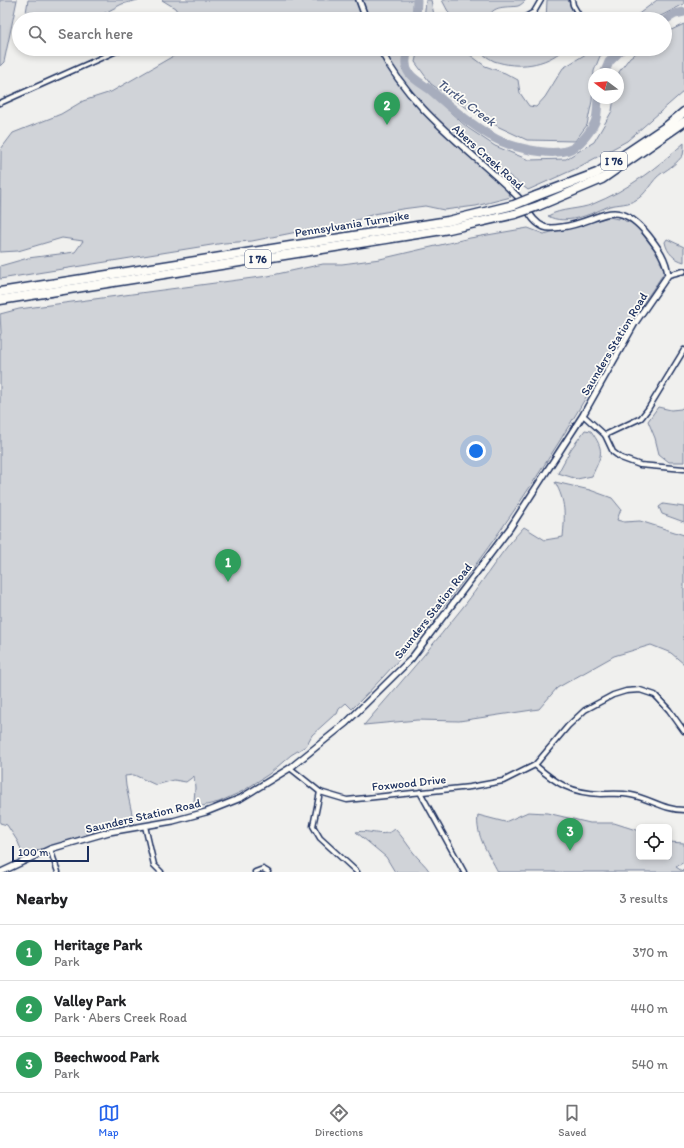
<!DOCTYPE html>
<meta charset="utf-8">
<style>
:root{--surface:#fff;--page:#f2f2f2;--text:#202124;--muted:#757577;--line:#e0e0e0;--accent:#2563eb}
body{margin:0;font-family:Itim,sans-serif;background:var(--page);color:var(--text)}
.controls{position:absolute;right:12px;bottom:12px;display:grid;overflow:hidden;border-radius:6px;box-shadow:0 2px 6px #0003}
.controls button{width:36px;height:36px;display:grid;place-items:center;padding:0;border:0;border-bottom:1px solid var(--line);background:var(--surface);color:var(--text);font:20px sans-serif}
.compass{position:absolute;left:588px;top:68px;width:36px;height:36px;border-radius:50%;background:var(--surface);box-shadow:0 2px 6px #0003;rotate:286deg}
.scale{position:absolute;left:12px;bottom:10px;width:77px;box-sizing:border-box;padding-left:4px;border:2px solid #1b2f5e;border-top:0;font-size:11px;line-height:14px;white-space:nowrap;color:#1b2f5e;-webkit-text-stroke:3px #fdfcf7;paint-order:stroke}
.you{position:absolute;left:476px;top:451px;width:14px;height:14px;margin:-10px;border:3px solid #fff;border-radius:50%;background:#1a73e8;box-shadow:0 0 0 6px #1a73e833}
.badge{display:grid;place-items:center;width:26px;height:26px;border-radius:50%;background:var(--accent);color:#fff;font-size:13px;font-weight:700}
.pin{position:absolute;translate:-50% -33px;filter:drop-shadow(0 1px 2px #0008)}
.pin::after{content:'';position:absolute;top:21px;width:14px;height:12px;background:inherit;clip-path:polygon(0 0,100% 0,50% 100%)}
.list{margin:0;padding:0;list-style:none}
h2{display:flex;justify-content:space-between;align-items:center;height:52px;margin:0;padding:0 16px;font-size:17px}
h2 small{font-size:13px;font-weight:400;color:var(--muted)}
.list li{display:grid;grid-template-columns:26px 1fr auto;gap:12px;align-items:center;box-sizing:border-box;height:56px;padding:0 16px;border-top:1px solid var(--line)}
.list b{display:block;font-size:15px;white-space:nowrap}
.list p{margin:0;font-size:13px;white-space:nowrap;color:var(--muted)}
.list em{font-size:13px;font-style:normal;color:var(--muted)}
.icon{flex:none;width:22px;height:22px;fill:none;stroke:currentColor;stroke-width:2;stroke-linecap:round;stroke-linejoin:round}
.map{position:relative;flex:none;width:684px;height:872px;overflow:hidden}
.search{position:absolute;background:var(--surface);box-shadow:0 2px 6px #0003;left:12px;right:12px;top:12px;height:44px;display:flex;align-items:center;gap:10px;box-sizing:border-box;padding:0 14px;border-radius:22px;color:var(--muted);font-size:15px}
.sheet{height:220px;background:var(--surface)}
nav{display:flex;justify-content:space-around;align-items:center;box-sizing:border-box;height:56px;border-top:1px solid var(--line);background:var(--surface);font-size:11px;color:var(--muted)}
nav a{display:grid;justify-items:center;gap:2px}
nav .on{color:var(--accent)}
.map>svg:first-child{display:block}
.green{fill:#d0d3d8;stroke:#76819b}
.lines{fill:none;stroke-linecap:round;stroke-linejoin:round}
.river{stroke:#a7adbd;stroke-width:9}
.minor-casing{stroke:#1b2f5e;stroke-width:7}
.tertiary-casing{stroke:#1b2f5e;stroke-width:8}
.motorway-casing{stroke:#1b2f5e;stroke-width:11}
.minor{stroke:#fdfcf7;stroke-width:4}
.tertiary{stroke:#fdfcf7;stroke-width:5}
.motorway{stroke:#fdfcf7;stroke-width:8}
.motorway-bridge-casing{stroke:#1b2f5e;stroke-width:11;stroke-linecap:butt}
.motorway-bridge{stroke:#fdfcf7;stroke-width:8}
.labels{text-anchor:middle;stroke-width:3.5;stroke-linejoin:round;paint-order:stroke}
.shield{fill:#fdfcf7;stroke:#5f6c8c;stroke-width:1}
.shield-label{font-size:11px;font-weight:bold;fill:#1b2f5e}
.street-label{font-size:12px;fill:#1b2f5e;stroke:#fdfcf7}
.water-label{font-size:13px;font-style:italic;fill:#4c5b7f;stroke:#fdfcf7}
</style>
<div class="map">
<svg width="684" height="872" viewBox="0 0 684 872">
<rect width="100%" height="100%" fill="#f0f0ee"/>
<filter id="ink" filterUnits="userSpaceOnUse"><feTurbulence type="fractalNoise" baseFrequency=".025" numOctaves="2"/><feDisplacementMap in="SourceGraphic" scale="8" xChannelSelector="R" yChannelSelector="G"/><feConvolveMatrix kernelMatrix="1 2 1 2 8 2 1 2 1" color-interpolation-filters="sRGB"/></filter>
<g filter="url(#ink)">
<g class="green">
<polygon points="0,0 17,0 4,62 0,66"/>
<polygon points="28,0 138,0 122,4 93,19 25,19"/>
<polygon points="162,0 415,0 412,19 182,19 175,8"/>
<polygon points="426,0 431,0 434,15 437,19 424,19"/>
<path d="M 442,0 L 526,0 C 524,2 521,5 518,6 C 508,8 492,4 488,19 L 452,19 Z"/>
<polygon points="547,0 568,0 576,19 546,19"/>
<polygon points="657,0 684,0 684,4 655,19 632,19"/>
<polygon points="684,24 684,91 627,141 575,169 528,190 486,158 478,164 504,187 511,197 476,206 444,210 425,206 402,209 374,214 337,227 302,231 252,241 224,243 0,279 0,266 28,258 75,252 83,241 62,238 18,251 0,252 1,149 13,133 61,114 83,101 111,92 175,55 178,49 406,49 402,69 468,128 495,146 529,160 566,159 594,142 612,111 614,98 618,98 619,72 630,57 642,49 665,49 665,33"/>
<polygon points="418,49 462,49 485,66 505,73 518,80 520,93 529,106 536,107 545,97 563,68 594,49 610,49 600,56 594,71 592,101 587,125 575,141 527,140 499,127 462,105 431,84 415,62"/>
<path d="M 476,49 L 564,49 C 545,66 518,69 494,61 C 488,58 481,53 476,49 Z"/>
<path d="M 684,143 C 684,147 684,151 683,155 C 677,163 670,168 662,173 C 651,180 647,195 634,201 C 625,205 614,204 607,207 C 591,214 565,226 548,216 C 561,208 579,210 593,204 C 628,190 656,168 684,143 Z"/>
<path d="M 609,217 L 618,219 L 621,217 L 625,221 L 634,223 L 661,258 L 660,262 L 666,270 C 654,288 641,306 629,325 C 605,363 583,404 559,442 C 499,537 432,630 352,709 L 346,703 L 339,709 L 337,714 L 333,716 L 312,735 L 306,746 L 291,755 L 269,774 L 243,791 L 219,802 L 198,807 L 194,802 L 195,788 L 194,776 L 186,782 L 174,780 L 156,785 L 134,775 L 125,776 L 126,786 L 134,823 L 91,833 L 91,832 L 89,834 L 23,855 L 18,842 L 7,825 L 0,823 L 0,336 L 1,333 L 0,314 L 19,309 L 268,276 L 323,264 L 342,264 L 380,259 L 470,238 L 528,228 L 544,234 Z"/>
<path d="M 667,239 L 684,247 L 684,262 C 674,259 667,253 665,242 Z"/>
<polygon points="684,406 684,462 669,462 659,454 655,438 648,421 658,407 671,410 681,409"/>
<path d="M 585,430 L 591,431 C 605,451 602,454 592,476 L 577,479 L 558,473 L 571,449 Z"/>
<path d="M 555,482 L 590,490 L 612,498 L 621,509 L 617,520 L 624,522 L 640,521 L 684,535 L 684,664 L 671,653 L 651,645 L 614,656 L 598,665 L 557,688 L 539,709 L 459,721 L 417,720 L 364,725 C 399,685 434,644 467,602 C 486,577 502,550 524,527 L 545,540 L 563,537 C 565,515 566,502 555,482 Z"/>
<polygon points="663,504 684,507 684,522 662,514 659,507"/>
<path d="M 528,812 L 547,813 L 590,823 L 614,823 L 639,831 L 639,857 L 669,857 L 669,842 L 684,843 L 684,862 L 676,867 L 682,871 L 684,870 L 684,872 L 498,872 C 489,854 475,836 478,815 L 505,822 Z"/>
<path d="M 395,829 C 402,836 407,844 413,852 C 418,859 425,864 430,872 L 395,872 L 386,857 L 356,832 C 370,829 383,839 395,829 Z"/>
</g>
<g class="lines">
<g class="river">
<polyline points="416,19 417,0"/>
<polyline points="665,20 675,14 684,12"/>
<path d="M 408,49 C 406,57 404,66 409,73 C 415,81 426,86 433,92 C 451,108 470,124 491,136 C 508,147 552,158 571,149 C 580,145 591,131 595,122 C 598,115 597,106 598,98"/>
<polyline points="604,74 609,62 622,49"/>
</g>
<g class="minor-casing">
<g id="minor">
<polyline points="572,0 573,5 581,19"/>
<polyline points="522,19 534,12 541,0"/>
<polyline points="0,103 121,49"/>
<polyline points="668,275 684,271"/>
<polyline points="583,415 605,435 613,452 621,458 640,465 684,469"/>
<polyline points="605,435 641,418 648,409 684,350"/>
<path d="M 535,765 C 557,784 571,793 601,794 C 611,794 621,793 631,795 C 651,799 664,810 684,810"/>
<polyline points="290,768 320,792 347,800 470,787 503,781 535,765 568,726 585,710 613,695 626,691 640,690 655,695 669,710 684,731"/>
<polyline points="320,792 313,826 320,838 357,872"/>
<polyline points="420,792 464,872"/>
<polyline points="145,826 154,865 161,872"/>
<polyline points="50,849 58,872"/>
<polyline points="255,872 263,869 268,872"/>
</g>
</g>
<g class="tertiary-casing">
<g id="tertiary">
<polyline points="359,0 366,19"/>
<path d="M 1,872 L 50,849 L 109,832 L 173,821 L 206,812 L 241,798 L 290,768 L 346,723 L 411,659 L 510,528 L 583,415 L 635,323 L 668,275 C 666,258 658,248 648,235 C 615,194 601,222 562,227 C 556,228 549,229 544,227 C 530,221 526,204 516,195 C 468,148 411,110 380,49"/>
</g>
</g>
<g class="motorway-casing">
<g id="motorway">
<polyline points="536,196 597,173 667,126 684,112"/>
<polyline points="538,206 602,179 684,122"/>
<polyline points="0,292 448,221 514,205"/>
<polyline points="0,300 449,229 515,214"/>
</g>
</g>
<use href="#minor" class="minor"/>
<use href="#tertiary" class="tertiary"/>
<use href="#motorway" class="motorway"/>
<g class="motorway-bridge-casing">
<g id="motorway-bridge">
<polyline points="514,205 536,196"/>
<polyline points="515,214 538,206"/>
</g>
</g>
<use href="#motorway-bridge" class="motorway-bridge"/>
</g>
</g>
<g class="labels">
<g class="shield">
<rect x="601" y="152" width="26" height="18" rx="3"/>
<rect x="245" y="250" width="26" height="18" rx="3"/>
</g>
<g class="shield-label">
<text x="614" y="165">I 76</text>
<text x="258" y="263">I 76</text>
</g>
<g class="street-label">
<text transform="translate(488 157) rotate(42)" y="4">Abers Creek Road</text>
<text transform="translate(352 224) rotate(-9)" y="4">Pennsylvania Turnpike</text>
<text transform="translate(614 344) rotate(-59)" y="4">Saunders Station Road</text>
<text transform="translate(433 611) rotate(-52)" y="4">Saunders Station Road</text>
<text transform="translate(409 783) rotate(-6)" y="4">Foxwood Drive</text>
<text transform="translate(143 816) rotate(-13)" y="4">Saunders Station Road</text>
</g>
<g class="water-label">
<text transform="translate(467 102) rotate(37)" y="5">Turtle Creek</text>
</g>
</g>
</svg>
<div class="controls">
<button><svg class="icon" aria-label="locate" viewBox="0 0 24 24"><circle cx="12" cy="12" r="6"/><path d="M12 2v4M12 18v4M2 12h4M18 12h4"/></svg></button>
</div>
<svg class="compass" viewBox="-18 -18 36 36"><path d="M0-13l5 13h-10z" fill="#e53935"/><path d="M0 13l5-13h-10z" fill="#757577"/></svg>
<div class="scale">100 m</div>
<div class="you"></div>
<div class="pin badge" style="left:228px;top:582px;background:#2e9e5b">1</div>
<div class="pin badge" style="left:387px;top:125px;background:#2e9e5b">2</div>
<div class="pin badge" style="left:570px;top:851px;background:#2e9e5b">3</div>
<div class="search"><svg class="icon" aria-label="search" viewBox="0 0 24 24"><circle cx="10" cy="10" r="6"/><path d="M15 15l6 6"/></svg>Search here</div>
</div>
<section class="sheet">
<h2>Nearby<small>3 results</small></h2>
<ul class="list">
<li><span class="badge" style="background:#2e9e5b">1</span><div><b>Heritage Park</b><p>Park</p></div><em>370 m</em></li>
<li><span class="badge" style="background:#2e9e5b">2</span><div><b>Valley Park</b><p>Park · Abers Creek Road</p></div><em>440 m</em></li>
<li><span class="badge" style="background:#2e9e5b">3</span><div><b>Beechwood Park</b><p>Park</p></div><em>540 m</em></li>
</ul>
</section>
<nav>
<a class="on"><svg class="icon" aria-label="map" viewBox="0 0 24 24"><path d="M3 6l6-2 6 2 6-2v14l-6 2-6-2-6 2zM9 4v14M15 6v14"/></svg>Map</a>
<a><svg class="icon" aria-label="directions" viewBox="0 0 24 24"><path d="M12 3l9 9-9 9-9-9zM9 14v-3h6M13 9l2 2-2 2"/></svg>Directions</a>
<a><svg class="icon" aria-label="saved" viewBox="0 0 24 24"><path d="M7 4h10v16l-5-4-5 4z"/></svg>Saved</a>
</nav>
